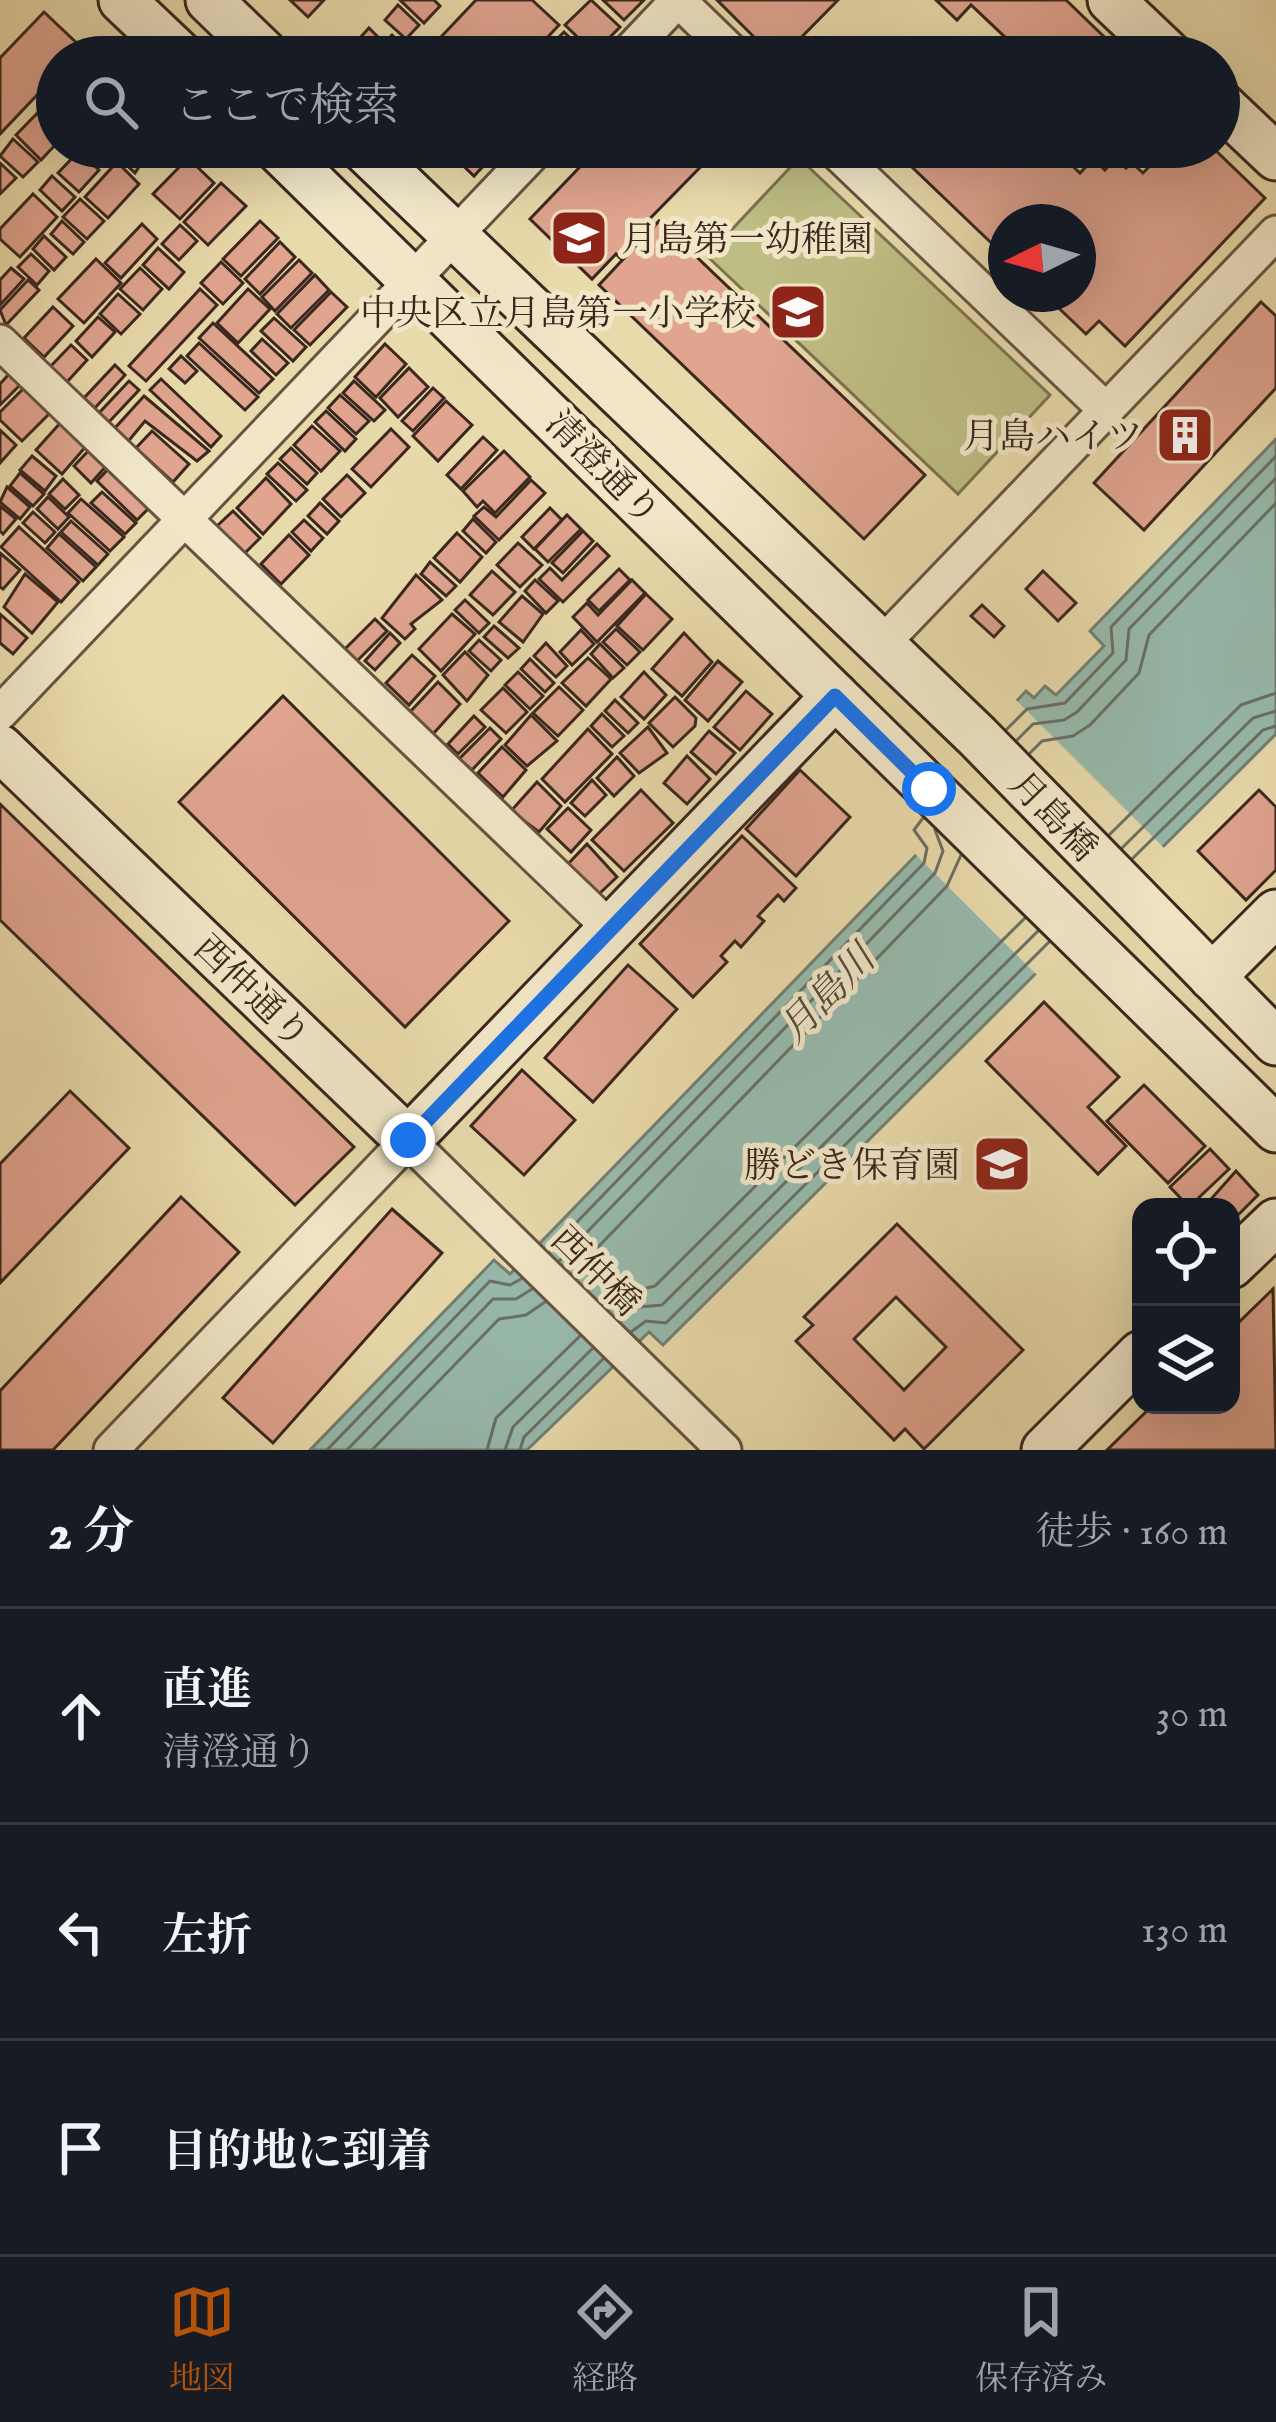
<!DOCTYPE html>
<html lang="ja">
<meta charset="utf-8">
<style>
:root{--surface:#171b24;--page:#20242c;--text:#f1f3f6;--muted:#9ea1a6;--line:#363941;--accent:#b45309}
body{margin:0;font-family:"IM FELL English","Noto Serif JP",serif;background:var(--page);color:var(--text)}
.controls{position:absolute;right:36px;bottom:36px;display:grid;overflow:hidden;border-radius:24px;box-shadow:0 12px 48px #0002}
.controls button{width:108px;height:108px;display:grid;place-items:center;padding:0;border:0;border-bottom:3px solid var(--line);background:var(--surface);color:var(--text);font:60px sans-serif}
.compass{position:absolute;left:988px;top:204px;width:108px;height:108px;border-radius:50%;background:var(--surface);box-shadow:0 12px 48px #0002;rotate:265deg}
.stop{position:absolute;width:36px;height:36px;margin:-27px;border:9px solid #1a73e8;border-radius:50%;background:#fff}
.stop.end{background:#1a73e8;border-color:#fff;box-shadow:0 3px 12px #0008}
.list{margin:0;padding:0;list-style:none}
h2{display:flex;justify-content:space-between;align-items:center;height:156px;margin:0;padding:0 48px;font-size:51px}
h2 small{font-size:39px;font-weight:400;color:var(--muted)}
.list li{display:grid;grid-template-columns:78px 1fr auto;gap:36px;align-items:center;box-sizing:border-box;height:216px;padding:0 48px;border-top:3px solid var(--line)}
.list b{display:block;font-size:45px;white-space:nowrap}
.list p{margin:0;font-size:39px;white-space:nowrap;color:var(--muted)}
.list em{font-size:39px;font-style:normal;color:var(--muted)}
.icon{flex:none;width:66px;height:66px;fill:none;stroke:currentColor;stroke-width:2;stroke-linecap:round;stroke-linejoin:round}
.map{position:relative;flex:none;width:1276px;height:1450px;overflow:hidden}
.search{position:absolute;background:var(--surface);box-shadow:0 12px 48px #0002;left:36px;right:36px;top:36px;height:132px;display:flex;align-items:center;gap:30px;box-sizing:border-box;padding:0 42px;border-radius:66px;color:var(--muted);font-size:45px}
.sheet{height:804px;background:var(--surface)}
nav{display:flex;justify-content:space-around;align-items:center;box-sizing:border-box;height:168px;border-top:3px solid var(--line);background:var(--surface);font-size:33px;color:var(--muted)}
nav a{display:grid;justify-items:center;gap:6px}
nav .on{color:var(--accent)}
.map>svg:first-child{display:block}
.green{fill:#bebd84;stroke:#7c7250;stroke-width:3}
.water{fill:#97baad;stroke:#727f73;stroke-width:3}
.pier{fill:#e9daab}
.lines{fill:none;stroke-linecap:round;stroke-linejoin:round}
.shore{stroke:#687065;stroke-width:3}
.building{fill:#e0a48f;stroke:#3a271d;stroke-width:3;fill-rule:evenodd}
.street-casing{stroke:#665440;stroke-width:39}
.secondary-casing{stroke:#3a271d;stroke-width:51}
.street{stroke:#f1e7c8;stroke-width:33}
.secondary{stroke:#f1e7c8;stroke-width:45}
.route{stroke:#1a73e8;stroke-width:15}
.labels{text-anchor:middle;stroke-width:10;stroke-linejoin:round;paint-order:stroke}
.poi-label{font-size:36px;fill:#3a271d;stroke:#f1e7c8;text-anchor:end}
.street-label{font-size:36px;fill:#3a271d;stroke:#f1e7c8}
.water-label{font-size:39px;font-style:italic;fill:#514c41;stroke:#f1e7c8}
</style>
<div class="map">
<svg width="1276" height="1450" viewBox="0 0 1276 1450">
<rect width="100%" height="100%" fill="#e9daab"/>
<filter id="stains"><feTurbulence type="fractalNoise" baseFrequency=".00167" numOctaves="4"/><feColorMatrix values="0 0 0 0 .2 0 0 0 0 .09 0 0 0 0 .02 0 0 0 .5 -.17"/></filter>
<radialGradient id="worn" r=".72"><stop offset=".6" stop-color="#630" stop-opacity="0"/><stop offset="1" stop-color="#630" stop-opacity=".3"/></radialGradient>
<polygon class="green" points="799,158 1050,395 958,494 707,256"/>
<polygon class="water" points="1276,439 1276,734 663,1345 649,1332 527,1450 310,1450 494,1260 510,1274 917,854 895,830 1026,691 1034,698 1045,686 1056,695 1104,646 1090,631"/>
<polygon class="pier" points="1013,697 1166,850 1039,977 889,828"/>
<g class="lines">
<g class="shore">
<polyline points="1006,730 1027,709 1065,703 1113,653 1111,627 1276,456"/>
<polyline points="1017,740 1033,724 1064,720 1077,712 1126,660 1129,629 1276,478"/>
<polyline points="1030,753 1042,741 1073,736 1090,725 1139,673 1149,635 1276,503"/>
<polyline points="1109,835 1241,705 1276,693"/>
<polyline points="1122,848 1253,718 1276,711"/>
<polyline points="1132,859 1263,730 1276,726"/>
<polyline points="549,1251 924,863 927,848 914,830 923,818"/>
<polyline points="559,1261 935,873 943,851 935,830"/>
<polyline points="572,1274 947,886 961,855"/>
<polyline points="608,1309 629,1292 655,1286 1025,918"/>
<polyline points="621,1321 639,1307 662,1305 1038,931"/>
<polyline points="631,1332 646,1321 666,1323 1049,942"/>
<polyline points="327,1450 490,1281 510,1285 521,1279"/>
<polyline points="347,1450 493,1299 516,1299 532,1289"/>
<polyline points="372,1450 499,1319 526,1315 545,1302"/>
<polyline points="487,1450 496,1418 580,1336"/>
<polyline points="505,1450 513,1427 593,1348"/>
<polyline points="520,1450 524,1437 603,1359"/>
</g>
</g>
<g class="building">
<polygon points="290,0 324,0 308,17"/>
<polygon points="400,0 434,0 440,6 424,23"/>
<polygon points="476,0 532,0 559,25 529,57 422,57"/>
<polygon points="591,0 620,27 594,53 565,25"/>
<polygon points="603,0 644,0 624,20"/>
<polygon points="717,0 838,0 782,57 774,57"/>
<polygon points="936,0 1066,0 1125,57 1026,57 971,5 957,20"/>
<polygon points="398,5 419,25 406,39 385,20"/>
<polygon points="44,12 82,48 73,57 57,57 57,74 0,134 0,58"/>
<polygon points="369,28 382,41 366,57 350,57 346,53"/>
<polygon points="564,32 590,57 562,57 550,46"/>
<polygon points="392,35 401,44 389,57 370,57"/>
<polygon points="57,93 57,143 41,160 16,135"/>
<polygon points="13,139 38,162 23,177 0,156"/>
<polygon points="82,147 119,147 102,166"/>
<polygon points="133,147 151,148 135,173 121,160"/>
<polygon points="452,147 501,147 474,176 448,151"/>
<polygon points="599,147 720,147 628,241 635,247 622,260 616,254 592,279 530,219"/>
<polygon points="891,147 1053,147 1080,173 1093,159 1105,170 1115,158 1126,168 1131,162 1143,173 1168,147 1212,147 1265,198 1125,346 1099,321 1086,334 1044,294 1078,294 1078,222 1006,222 1006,257"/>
<polygon points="79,151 99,170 79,192 58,173"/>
<polygon points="188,158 214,183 180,219 153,194"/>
<polygon points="117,162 139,184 108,218 85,197"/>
<polygon points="0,163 16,178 0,194"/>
<polygon points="52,176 75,197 62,211 40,190"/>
<polygon points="221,183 246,206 208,245 184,222"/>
<polygon points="33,194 57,217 20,257 0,239 0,229"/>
<polygon points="80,199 104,221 87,239 63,217"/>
<polygon points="62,221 84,242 73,254 51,234"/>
<polygon points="260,221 278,238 241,276 223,259"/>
<polygon points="659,221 925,475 864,539 599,285"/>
<polygon points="142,224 157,239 121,278 105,263"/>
<polygon points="180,225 197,241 179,260 162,244"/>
<polygon points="44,236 66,257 54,270 33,249"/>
<polygon points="280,242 295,257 260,294 245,279"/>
<polygon points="158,248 184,272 169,289 143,265"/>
<polygon points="31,254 49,271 37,285 18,267"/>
<polygon points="96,259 121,283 84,323 58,299"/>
<polygon points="299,260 312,273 275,311 262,297"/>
<polygon points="221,262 243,283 223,304 201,283"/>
<polygon points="11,268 24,279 0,305 0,280"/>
<polygon points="140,268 162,289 143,310 120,289"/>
<polygon points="315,275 329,290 291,328 277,314"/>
<polygon points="28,280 39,290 6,325 0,310"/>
<polygon points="200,289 217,305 146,381 129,366"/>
<polygon points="248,289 270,309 238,343 217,323"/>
<polygon points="331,292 347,307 310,345 294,330"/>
<polygon points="118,294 140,314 121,334 100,314"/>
<polygon points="1261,302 1276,316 1276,388 1144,530 1094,483"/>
<polygon points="53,307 73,326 44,357 24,338"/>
<polygon points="98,317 115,332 92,357 76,341"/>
<polygon points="274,318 306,347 293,361 261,331"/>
<polygon points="213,323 273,379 259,393 199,338"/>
<polygon points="262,339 288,363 276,375 251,351"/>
<polygon points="199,343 258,397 245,410 187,356"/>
<polygon points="385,344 406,364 376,397 355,377"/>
<polygon points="71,345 87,360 66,383 50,367"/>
<polygon points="181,356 197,371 185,383 169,369"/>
<polygon points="115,365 125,375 95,408 84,398"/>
<polygon points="409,368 428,387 398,417 380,398"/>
<polygon points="9,374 20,385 0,405 0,384"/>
<polygon points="161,379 221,436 211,447 150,390"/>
<polygon points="129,381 139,390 109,422 99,413"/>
<polygon points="354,381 385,410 374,421 343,393"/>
<polygon points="26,386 51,412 22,441 0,420 0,412"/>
<polygon points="433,388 444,398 413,431 402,421"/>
<polygon points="340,395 369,421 356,434 328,408"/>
<polygon points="144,396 209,451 197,461 145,421 126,444 115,428"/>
<polygon points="446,401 472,425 438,461 413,436"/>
<polygon points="326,411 356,439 345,451 315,422"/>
<polygon points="62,421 88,444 62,474 36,450"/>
<polygon points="312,426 340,451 321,471 294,445"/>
<polygon points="391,429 409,447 371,487 352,469"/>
<polygon points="0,430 16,445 0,463"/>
<polygon points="152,431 189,464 173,482 136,448"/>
<polygon points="483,437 497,450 461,489 447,475"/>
<polygon points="91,448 108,464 91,483 74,466"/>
<polygon points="291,448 317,473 307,484 280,459"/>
<polygon points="504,451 530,477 495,513 483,501 477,507 463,491"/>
<polygon points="32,456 56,476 45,491 20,470"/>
<polygon points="278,463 307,490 296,501 267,474"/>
<polygon points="110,467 150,507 137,520 97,481"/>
<polygon points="20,473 44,494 33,506 10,486"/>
<polygon points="347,475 365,493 341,517 323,499"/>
<polygon points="266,478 291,504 263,534 237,508"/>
<polygon points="63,479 79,495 65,509 49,494"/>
<polygon points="531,480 545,493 499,540 474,516 484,507 496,517"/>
<polygon points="7,487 30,507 20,519 0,502"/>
<polygon points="102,492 136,523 125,534 91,503"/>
<polygon points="48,497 69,517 58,529 37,509"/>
<polygon points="81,499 124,537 110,551 68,513"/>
<polygon points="320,503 339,521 327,534 308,516"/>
<polygon points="0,506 16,519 3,534 0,531"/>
<polygon points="550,508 562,520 534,549 522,537"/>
<polygon points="233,511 260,538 245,553 217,526"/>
<polygon points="33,512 55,532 45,543 23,523"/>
<polygon points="567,515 581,529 548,562 535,549"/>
<polygon points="473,519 496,542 486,553 463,531"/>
<polygon points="304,520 323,538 311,551 292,532"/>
<polygon points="71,521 108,554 98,565 61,532"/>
<polygon points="19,527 79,582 61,602 1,547"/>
<polygon points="583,531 593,541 563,573 552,563"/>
<polygon points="457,533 482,557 460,582 434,558"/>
<polygon points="59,534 96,567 83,581 47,548"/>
<polygon points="289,535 309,555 281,584 261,564"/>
<polygon points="518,543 542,565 520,587 497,565"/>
<polygon points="597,544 609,556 563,602 539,579 550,568 562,580"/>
<polygon points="0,553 20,570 3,589 0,587"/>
<polygon points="430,562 456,586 446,596 421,574"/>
<polygon points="619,569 630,580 599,611 588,600"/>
<polygon points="492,571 515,592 493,615 470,595"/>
<polygon points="1043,571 1076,603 1058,621 1026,589"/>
<polygon points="25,574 58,602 32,633 4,607"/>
<polygon points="416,575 442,600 411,624 415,629 405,639 382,618"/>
<polygon points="535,580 558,601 546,613 525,591"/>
<polygon points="632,580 645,593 597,642 573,617 587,603 598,615"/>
<polygon points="646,594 672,619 643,650 617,626"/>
<polygon points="522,596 543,614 523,642 499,622"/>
<polygon points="465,600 489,623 479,633 455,610"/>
<polygon points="982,605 1004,626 994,637 971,616"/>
<polygon points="0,614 27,638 13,654 0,643"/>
<polygon points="452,614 475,634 441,671 419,649"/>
<polygon points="375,619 387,631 357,661 345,649"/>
<polygon points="494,626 519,648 508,658 484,637"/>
<polygon points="616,629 640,652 627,665 603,642"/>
<polygon points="581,630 594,644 572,665 560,652"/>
<polygon points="390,633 400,643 375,670 365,661"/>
<polygon points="684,633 712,662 682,696 652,669"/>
<polygon points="479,640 501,660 491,671 469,651"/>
<polygon points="546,643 567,666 556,677 534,656"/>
<polygon points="600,644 624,668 613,678 591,654"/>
<polygon points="465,652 488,675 467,701 443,675"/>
<polygon points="412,655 435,676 409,705 386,683"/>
<polygon points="588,658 611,679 586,706 562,683"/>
<polygon points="530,659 554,683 545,692 521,669"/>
<polygon points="718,661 742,682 708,721 685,700"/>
<polygon points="518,672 543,696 530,709 505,685"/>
<polygon points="644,672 666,695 644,719 621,697"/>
<polygon points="438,682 460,704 433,734 410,712"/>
<polygon points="559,687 583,710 558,736 533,713"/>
<polygon points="503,688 527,712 506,733 481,710"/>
<polygon points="746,691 772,714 740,750 714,727"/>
<polygon points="283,696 509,921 405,1027 179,802"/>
<polygon points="675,697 696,718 695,726 673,747 649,723"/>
<polygon points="615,700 638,723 628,733 605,711"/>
<polygon points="602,714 624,736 612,747 591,726"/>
<polygon points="531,715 557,741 527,766 505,745"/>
<polygon points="474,716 485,727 458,754 448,744"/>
<polygon points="648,727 667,753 639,773 620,753"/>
<polygon points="490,728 501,739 472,770 459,759"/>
<polygon points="588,729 612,754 565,802 542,779"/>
<polygon points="709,731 735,753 716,774 691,752"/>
<polygon points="502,747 526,770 503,797 478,773"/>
<polygon points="687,756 710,779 687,804 664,783"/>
<polygon points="617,757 634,776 614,796 597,778"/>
<polygon points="800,770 850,817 796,876 746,829"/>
<polygon points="592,780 606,795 585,816 571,803"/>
<polygon points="537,782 561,806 539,832 511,811"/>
<polygon points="641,790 673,823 624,871 592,840"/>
<polygon points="1259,790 1276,807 1276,870 1246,900 1198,851"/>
<polygon points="0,804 354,1147 295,1205 0,920"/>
<polygon points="568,808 591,830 571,852 547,829"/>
<polygon points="742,836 796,888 784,901 778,895 758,916 764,921 741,947 735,941 721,956 727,962 693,997 640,944"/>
<polygon points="587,844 617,877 599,894 568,864"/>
<polygon points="628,965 677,1009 593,1102 545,1058"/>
<polygon points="1044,1002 1119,1077 1088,1107 1126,1146 1098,1174 986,1061"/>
<polygon points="522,1070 575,1120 524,1175 471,1126"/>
<polygon points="1144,1085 1205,1146 1168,1183 1107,1121"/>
<polygon points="70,1091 129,1148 0,1283 0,1164"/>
<polygon points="1210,1149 1229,1169 1189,1207 1170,1187"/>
<polygon points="1236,1171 1258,1195 1231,1222 1231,1207 1204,1207"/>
<polygon points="181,1197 239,1252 53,1450 0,1450 0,1391"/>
<polygon points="392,1209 442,1253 273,1443 223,1398"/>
<path d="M 897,1224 L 1023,1350 L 924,1449 L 905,1429 L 894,1440 L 796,1341 L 813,1325 L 804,1317 ZM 896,1297 L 946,1347 L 904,1390 L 854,1339 Z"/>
<polygon points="1273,1289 1276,1450 1107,1450 1153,1405 1231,1405 1231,1330"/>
</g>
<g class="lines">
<g class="street-casing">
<g id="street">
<polyline points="678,0 737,57"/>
<polyline points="624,57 678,0"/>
<polyline points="831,147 1106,410"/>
<polyline points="0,342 611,929"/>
<polyline points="880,646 1276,233"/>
<polyline points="0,713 539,147"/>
<polyline points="111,1450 408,1140 724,1450"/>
</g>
</g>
<g class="secondary-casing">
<g id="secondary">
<polyline points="122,0 182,57"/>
<polyline points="209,0 268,57"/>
<polyline points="1111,0 1171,57"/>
<polyline points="1219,103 1276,157"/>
<polyline points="276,147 1276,1129"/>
<polyline points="362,147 977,736 1276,1042"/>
<polyline points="0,748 408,1140 835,696"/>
<polyline points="1212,977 1276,913"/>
<polyline points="1231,1265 1276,1222"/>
<polyline points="1045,1450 1141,1354"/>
</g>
</g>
<use href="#street" class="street"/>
<use href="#secondary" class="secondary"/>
</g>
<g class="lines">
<polyline class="route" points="408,1140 835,696 929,789"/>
</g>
<defs>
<g id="school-square" transform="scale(3)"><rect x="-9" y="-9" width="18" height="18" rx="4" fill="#8f2418" stroke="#f1e7c8"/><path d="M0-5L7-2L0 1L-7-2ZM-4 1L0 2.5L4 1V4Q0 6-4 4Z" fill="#fff"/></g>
<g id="building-square" transform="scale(3)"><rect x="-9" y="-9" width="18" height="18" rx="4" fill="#8f2418" stroke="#f1e7c8"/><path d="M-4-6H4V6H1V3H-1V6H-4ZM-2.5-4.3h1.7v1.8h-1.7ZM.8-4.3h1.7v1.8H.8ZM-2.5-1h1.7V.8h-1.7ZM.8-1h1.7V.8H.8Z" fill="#fff"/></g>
</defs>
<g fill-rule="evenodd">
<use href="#school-square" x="579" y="238"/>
<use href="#school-square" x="798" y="312"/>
<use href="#building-square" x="1185" y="435"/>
<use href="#school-square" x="1002" y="1164"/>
</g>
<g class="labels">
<g class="poi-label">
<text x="621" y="251" text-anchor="start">月島第一幼稚園</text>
<text x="756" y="325">中央区立月島第一小学校</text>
<text x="1143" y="448">月島ハイツ</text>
<text x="960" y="1177">勝どき保育園</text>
</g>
<g class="street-label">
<text transform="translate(604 467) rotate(45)" y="13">清澄通り</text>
<text transform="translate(1054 815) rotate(46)" y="13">月島橋</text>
<text transform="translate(253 991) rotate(44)" y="13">西仲通り</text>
<text transform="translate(597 1270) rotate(45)" y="13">西仲橋</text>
</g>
<g class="water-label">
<text transform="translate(826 993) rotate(-46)" y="14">月島川</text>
</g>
</g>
<rect width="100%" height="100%" filter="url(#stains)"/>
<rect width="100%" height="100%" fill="url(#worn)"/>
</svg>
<div class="controls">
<button><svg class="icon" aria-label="locate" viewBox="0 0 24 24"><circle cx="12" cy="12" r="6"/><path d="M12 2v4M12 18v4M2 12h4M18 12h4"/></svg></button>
<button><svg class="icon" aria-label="layers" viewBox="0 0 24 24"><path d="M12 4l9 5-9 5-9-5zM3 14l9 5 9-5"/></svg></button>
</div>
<svg class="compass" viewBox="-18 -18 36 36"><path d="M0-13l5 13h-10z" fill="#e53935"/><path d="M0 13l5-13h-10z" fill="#9ea1a6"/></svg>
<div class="stop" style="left:929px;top:789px"></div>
<div class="stop end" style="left:408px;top:1140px"></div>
<div class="search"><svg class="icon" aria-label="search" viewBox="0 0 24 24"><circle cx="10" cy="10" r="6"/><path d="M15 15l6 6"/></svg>ここで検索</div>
</div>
<section class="sheet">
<h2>2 分<small>徒歩 · 160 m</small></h2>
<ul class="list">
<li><svg class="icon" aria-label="ahead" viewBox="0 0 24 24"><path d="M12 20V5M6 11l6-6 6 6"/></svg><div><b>直進</b><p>清澄通り</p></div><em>30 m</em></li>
<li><svg class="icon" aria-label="left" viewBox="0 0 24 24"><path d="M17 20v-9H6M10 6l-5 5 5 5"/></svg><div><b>左折</b></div><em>130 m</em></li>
<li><svg class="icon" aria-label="arrive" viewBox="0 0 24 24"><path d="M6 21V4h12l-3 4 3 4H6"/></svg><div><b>目的地に到着</b></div></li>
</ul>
</section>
<nav>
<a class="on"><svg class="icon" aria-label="map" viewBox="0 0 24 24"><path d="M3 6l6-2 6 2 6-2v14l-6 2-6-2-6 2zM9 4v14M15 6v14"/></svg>地図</a>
<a><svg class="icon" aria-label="directions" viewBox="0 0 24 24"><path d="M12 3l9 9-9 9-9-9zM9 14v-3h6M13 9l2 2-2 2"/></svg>経路</a>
<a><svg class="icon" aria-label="saved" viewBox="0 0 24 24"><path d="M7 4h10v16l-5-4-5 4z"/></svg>保存済み</a>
</nav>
